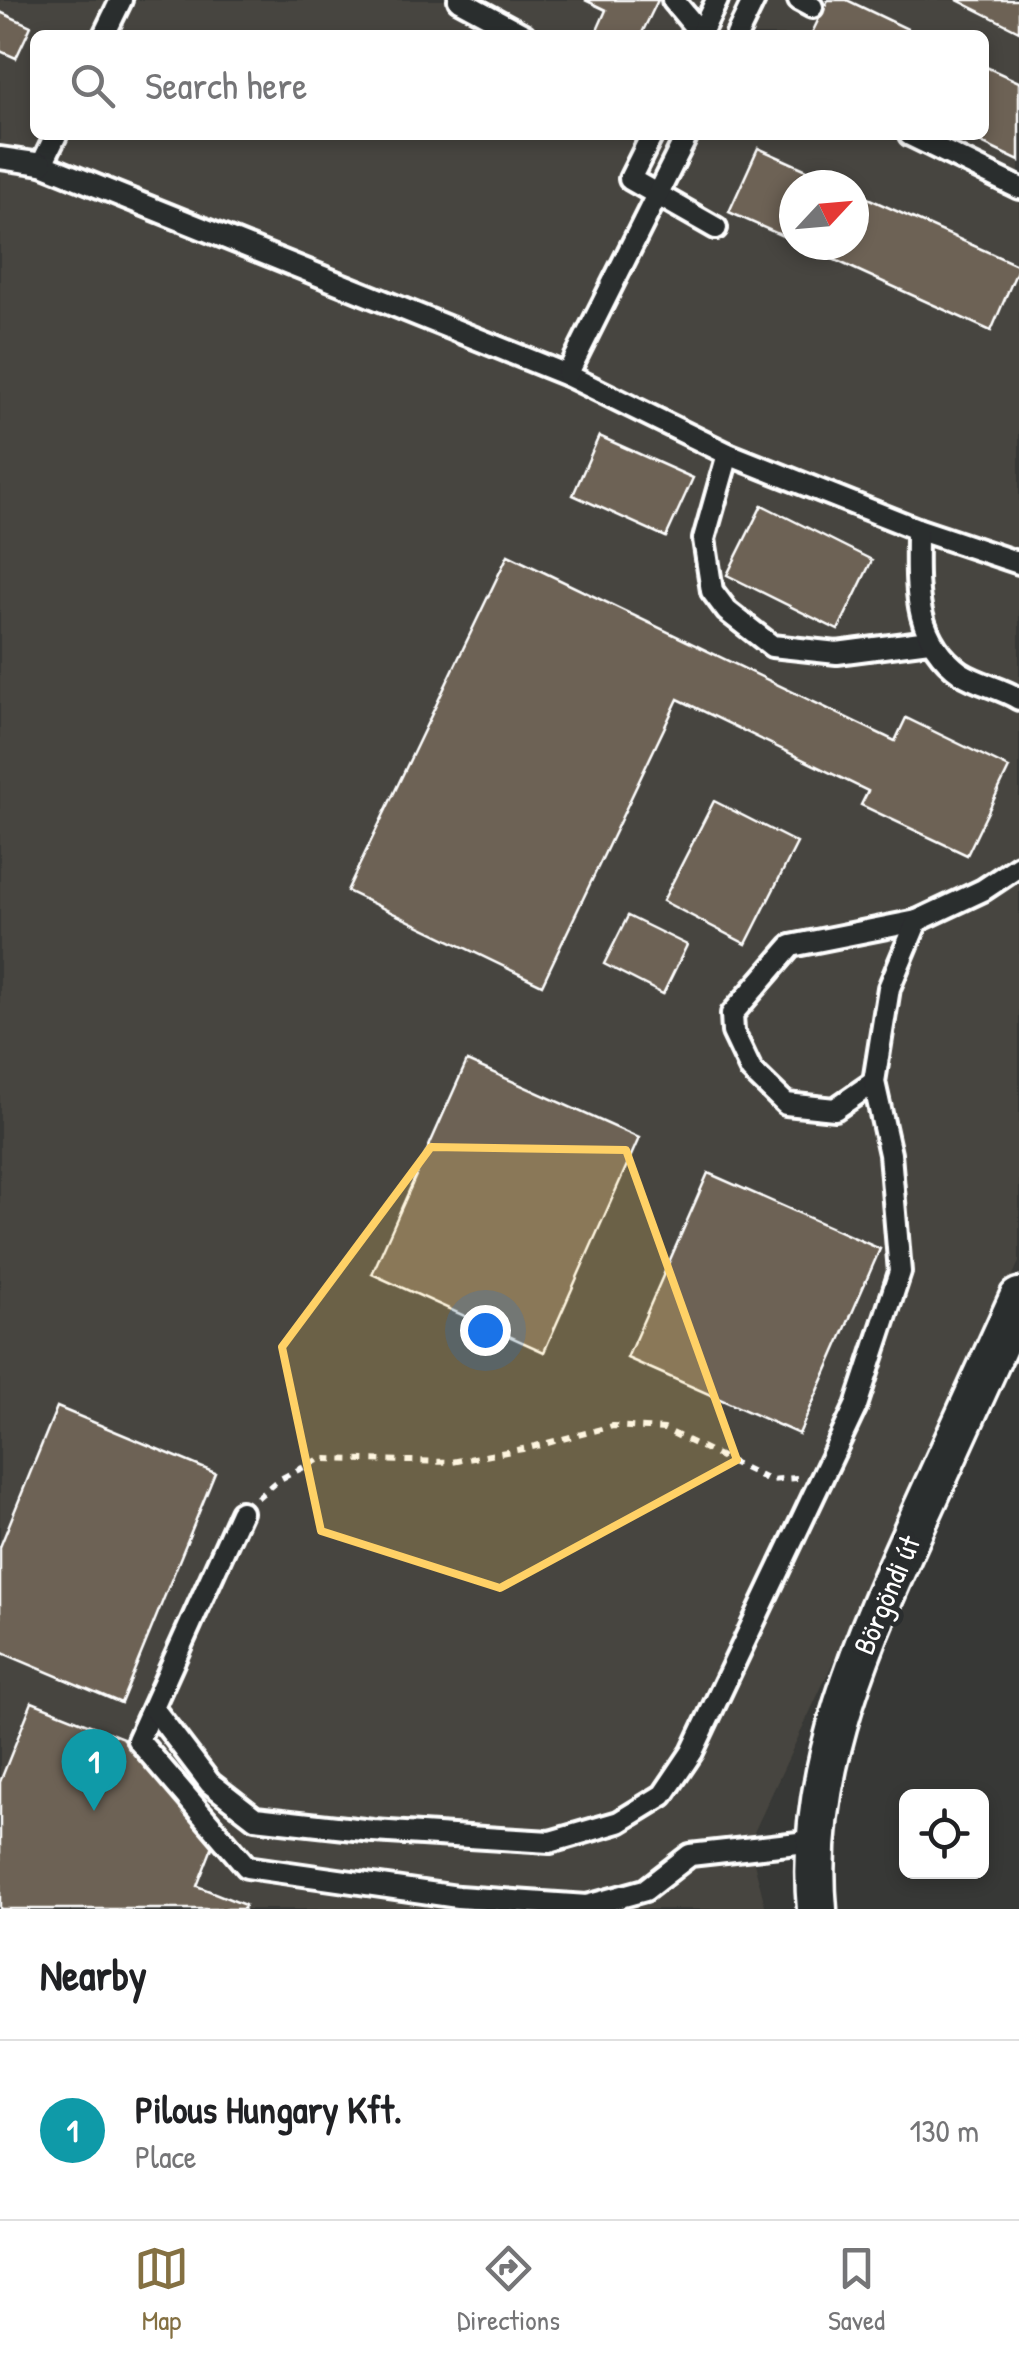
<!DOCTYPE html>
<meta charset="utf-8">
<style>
:root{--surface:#fff;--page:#f2f2f2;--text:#202124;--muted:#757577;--line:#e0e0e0;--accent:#847042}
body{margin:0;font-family:"Patrick Hand",sans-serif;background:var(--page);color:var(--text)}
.controls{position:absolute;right:30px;bottom:30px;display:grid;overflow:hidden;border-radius:15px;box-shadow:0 5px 15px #0003}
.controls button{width:90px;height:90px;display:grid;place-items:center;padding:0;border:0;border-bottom:2px solid var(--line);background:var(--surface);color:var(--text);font:50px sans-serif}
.compass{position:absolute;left:779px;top:170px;width:90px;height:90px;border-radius:50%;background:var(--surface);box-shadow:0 5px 15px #0003;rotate:64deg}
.you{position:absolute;left:485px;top:1330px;width:35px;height:35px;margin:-25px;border:8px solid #fff;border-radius:50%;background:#1a73e8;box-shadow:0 0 0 15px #1a73e833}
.badge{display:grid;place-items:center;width:65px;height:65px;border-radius:50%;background:var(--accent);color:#fff;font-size:32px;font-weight:700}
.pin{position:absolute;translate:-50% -82px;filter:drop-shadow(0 2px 5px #0008)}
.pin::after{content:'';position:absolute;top:52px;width:35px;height:30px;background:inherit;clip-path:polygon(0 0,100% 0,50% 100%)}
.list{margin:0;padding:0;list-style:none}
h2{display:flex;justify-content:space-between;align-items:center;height:130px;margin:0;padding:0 40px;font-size:42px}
h2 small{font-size:32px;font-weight:400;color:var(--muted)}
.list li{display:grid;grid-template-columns:65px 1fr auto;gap:30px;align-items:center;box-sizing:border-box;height:180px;padding:0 40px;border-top:2px solid var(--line)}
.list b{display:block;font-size:38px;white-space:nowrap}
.list p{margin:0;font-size:32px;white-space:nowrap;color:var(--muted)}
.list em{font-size:32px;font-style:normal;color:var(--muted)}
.icon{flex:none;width:55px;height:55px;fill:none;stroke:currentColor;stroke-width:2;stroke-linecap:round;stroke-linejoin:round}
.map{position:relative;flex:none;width:1019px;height:1909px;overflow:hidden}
.search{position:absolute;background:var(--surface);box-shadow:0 5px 15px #0003;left:30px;right:30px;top:30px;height:110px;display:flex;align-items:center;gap:25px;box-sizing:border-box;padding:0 35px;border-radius:15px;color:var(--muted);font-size:38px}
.sheet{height:310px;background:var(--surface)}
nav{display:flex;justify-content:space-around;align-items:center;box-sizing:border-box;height:140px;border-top:2px solid var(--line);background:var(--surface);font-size:28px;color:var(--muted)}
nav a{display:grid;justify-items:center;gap:5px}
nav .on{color:var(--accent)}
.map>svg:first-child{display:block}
.built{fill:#47453f;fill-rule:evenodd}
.building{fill:#6d6254;stroke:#fff;stroke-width:2.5}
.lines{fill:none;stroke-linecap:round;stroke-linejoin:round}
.service-casing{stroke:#fff;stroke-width:28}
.minor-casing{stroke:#fff;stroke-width:45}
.path{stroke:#fff;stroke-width:6;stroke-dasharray:8 8;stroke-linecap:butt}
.service{stroke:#2a2d2e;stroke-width:20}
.minor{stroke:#2a2d2e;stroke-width:38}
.marked{fill:#ffd166;fill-opacity:0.2;stroke:#ffd166;stroke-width:8;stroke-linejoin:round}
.labels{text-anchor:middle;stroke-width:10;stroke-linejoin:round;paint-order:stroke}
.street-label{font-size:30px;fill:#fff;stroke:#2a2d2e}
</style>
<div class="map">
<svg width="1019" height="1909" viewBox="0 0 1019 1909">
<rect width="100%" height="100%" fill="#373836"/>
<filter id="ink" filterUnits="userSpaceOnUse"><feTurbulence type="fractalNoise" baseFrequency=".01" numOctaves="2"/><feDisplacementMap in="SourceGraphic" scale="20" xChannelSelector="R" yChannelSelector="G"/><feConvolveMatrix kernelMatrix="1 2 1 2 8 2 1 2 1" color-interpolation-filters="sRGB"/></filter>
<g filter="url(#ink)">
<path class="built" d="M 0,0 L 1019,0 L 1019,1262 L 749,1843 L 766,1909 L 0,1909 ZM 35,35 L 984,35 L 984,135 L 35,135 ZM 794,185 L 854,185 L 854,245 L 794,245 Z"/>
<g class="building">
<polygon points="585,0 658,0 641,35 595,35 606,10"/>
<polygon points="828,0 847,0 920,35 811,35"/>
<polygon points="957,0 1019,0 1019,31"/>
<polygon points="0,12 31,26 16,58 0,51"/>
<polygon points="984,66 1019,82 1019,161 965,135 984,135"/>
<polygon points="758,148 840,185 794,185 794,241 729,212"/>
<polygon points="854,192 1019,266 991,331 802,245 854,245"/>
<polygon points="599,436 693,478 666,537 573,495"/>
<polygon points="762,505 872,560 838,630 727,575"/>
<polygon points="508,555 895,741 906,718 1009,768 967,855 861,805 868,791 678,699 542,985 347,891"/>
<polygon points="714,801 797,843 746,944 663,901"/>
<polygon points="628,916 687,945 663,994 604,964"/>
<polygon points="467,1061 639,1138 544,1352 372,1274"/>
<polygon points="708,1173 880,1249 799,1434 627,1358"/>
<polygon points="57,1407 215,1473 121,1703 0,1652 0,1547"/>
<polygon points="32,1702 123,1738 215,1840 197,1886 245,1905 244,1909 0,1909 0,1782"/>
</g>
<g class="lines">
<g class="service-casing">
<g id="service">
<polyline points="459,0 524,35"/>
<polyline points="673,0 702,35"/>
<polyline points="799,0 812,7"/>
<polyline points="104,35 121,0"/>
<polyline points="700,35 717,0"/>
<polyline points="737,35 754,0"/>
<polyline points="56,135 42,164 567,375 728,454 917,529 1019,563"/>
<polyline points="652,135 630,179 716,228"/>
<polyline points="910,135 1019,188"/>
<polyline points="0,158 42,164"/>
<polyline points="567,375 687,135"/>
<polyline points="728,454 704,539 712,591 727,611 772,646 837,653 929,641"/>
<path d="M 917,529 C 917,584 911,637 961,673 C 978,684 1001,688 1019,699"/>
<polyline points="874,1082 835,1109 786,1104 751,1070 733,1032 732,1014 791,946 917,921"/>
<polyline points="241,1512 138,1740 247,1867 458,1897 587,1906 645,1890 690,1855 816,1841"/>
<polyline points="153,1708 210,1783 255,1818 373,1831 550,1842 619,1822 663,1795 692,1752 856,1406 900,1272 890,1154 874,1082 889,988 917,921 983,890 1019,866"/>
</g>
</g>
<g class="minor-casing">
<path id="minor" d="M 817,1909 C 804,1768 867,1632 924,1507 C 956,1438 987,1368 1019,1298"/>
</g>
<polyline class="path" points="257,1498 278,1480 320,1459 452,1462 528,1448 613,1426 664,1429 769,1480 797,1478"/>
<use href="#service" class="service"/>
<use href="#minor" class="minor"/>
</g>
</g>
<path class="marked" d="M 431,1147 L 626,1150 L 737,1460 L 500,1588 L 321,1531 L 282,1347 Z"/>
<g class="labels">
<g class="street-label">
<text transform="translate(887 1595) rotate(-67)" y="10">Börgöndi út</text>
</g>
</g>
</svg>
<div class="controls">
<button><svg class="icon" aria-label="locate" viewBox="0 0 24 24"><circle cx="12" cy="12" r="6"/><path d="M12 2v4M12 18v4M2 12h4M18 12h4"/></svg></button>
</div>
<svg class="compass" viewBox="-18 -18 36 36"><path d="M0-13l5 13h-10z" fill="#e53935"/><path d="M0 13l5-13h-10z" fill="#757577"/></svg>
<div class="you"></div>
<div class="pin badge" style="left:94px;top:1811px;background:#0f9aa8">1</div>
<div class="search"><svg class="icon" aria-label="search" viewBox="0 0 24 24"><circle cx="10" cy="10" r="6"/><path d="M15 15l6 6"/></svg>Search here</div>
</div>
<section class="sheet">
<h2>Nearby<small></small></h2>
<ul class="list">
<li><span class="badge" style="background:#0f9aa8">1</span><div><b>Pilous Hungary Kft.</b><p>Place</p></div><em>130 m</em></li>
</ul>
</section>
<nav>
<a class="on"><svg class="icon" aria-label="map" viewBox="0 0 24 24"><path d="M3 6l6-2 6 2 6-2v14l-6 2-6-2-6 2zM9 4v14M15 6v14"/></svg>Map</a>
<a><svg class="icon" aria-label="directions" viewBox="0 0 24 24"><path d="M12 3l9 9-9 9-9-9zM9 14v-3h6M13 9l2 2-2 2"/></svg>Directions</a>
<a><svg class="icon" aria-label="saved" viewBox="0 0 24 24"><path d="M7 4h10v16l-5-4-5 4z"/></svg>Saved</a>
</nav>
